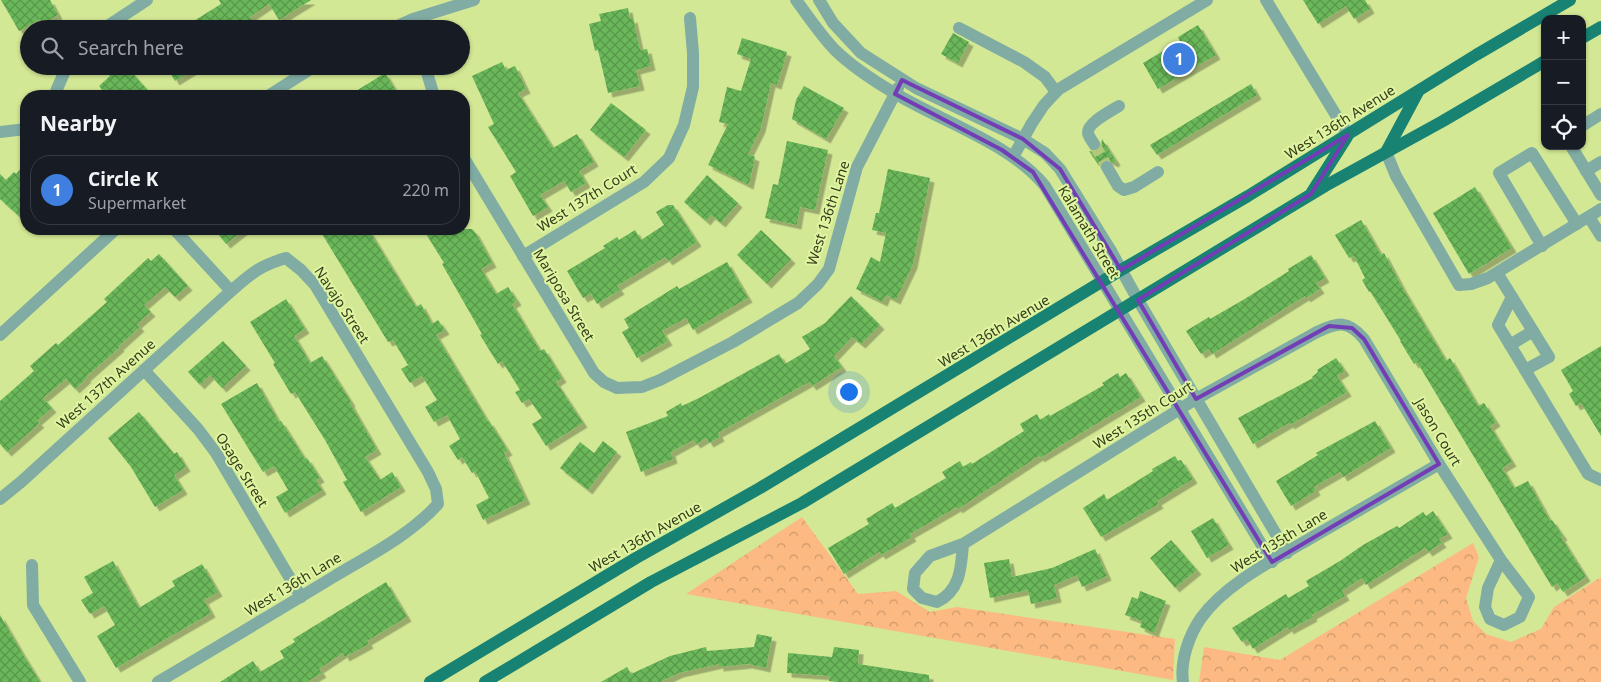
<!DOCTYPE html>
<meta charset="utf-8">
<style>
:root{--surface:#171b24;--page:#242831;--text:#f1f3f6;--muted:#9ea1a6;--line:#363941;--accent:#7c3aed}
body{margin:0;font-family:"Noto Sans",sans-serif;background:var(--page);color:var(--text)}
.controls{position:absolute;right:15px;top:15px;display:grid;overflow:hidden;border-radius:10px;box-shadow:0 1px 4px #0004}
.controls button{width:45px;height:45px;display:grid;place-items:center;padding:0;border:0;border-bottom:1px solid var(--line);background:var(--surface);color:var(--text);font:25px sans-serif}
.you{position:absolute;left:848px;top:391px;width:18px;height:18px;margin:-12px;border:4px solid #fff;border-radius:50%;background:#1a73e8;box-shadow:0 0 0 8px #1a73e833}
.badge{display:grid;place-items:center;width:32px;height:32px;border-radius:50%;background:var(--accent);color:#fff;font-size:16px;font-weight:700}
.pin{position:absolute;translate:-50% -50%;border:2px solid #fff;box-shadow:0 1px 5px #0006}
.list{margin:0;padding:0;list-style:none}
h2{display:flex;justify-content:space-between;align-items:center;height:65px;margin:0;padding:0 20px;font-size:21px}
h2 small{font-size:16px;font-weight:400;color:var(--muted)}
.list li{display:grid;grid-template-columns:32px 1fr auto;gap:15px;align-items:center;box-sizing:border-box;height:70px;margin:0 10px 10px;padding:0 10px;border:1px solid var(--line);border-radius:20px}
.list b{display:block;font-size:19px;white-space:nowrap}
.list p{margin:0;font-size:16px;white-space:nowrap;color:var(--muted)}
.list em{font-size:16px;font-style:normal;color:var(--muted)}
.icon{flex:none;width:28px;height:28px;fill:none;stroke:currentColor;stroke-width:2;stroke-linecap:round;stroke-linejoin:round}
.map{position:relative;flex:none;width:1601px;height:682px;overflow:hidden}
.search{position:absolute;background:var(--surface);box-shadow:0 1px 4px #0004;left:20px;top:20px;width:450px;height:55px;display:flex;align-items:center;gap:12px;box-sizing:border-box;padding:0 18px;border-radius:28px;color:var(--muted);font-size:19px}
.panel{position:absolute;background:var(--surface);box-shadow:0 1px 4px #0004;left:20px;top:90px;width:450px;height:145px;border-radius:20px}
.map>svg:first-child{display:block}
.park{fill:url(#park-crowns)}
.building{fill:url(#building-cross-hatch);filter:url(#shadow)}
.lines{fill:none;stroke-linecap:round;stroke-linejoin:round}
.minor-tunnel{stroke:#b2c67c;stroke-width:12;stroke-dasharray:12 6;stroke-linecap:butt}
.minor{stroke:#80aca3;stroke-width:12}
.major{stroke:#188273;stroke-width:12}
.marked{fill:none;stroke:#733eb5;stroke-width:4;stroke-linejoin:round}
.labels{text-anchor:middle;stroke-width:4;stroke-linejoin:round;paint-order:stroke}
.street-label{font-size:14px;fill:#343c1a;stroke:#dff5a1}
</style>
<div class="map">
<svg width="1601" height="682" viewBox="0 0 1601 682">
<defs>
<pattern id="park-crowns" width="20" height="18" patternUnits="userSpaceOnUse" patternTransform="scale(1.25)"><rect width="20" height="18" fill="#fcb982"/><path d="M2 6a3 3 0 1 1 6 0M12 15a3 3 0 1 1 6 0" fill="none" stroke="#cd986a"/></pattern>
<pattern id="building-cross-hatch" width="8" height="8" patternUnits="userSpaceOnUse" patternTransform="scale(1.25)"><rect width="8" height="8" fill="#6ab85a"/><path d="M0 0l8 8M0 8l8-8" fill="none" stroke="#58974a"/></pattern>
<filter id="shadow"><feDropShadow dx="4.5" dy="4.5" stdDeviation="0" flood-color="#0004"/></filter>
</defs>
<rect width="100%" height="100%" fill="#d2e894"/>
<g class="park">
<polygon points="802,517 858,594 896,591 930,612 957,607 1175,639 1173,680 686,594"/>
<polygon points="1473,543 1479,557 1466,598 1473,621 1486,634 1511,642 1541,629 1554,607 1601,577 1601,682 1199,682 1204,647 1280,660"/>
</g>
<g class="building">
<polygon points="1,0 50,0 58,15 42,24 40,19 19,31"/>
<polygon points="219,0 311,0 279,20 269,4 250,17 258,29 181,29 221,4"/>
<polygon points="1303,0 1365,0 1370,9 1354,19 1346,6 1318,24"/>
<polygon points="628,8 630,19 633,18 640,50 647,49 651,66 636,70 640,86 608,93 598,50 595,51 589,24 601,21 599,14"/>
<polygon points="1198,25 1216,55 1158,89 1143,63 1180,41 1178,37"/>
<polygon points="953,33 969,42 958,63 941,54"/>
<polygon points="742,38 787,52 777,85 771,83 761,128 748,154 755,157 749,185 708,165 728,124 719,122 727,87 741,91 751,59 737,54"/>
<polygon points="502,62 506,70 515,66 526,89 518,93 553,148 577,134 594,162 579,171 586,183 571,192 564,181 540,195 548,207 533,216 510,176 516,172 488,127 494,124 472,76"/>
<polygon points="113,66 126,66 153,96 107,96 99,86 110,76 106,72"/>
<polygon points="166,66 199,66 175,81"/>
<polygon points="385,73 399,96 348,96"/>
<polygon points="1251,84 1257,95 1157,155 1150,145"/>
<polygon points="804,86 844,108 826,139 792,119 796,100"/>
<polygon points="611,103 646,130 624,157 590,130"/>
<polygon points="1102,139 1116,161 1114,163 1106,159 1103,160 1099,166 1089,151 1094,152 1099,150 1101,147"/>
<polygon points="787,141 828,150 815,210 800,207 797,225 765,218 773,184 778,185"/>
<polygon points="26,163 26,212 21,218 0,199 0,174 6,180 14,172 16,174"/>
<polygon points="888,169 930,178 913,264 896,300 886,295 883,302 856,289 871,257 880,262 886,233 872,230 876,213 879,213"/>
<polygon points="707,175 738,203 721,223 711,215 706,221 684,202"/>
<polygon points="1475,187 1512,248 1469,274 1433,213"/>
<polygon points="668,205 673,205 697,242 668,261 665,257 617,286 620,290 597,304 591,294 583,298 567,271 605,248 603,246 617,237 619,240 635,230 641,240 664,225 656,212"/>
<polygon points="1361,220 1381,255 1384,253 1402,287 1446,361 1450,358 1478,406 1484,403 1496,422 1490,426 1512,462 1502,468 1514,488 1528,481 1550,521 1552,520 1563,536 1561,537 1586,577 1563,592 1557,583 1552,587 1417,362 1414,364 1400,341 1401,341 1370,291 1369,292 1362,280 1365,278 1354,256 1349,258 1335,235"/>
<polygon points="214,229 245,229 226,244"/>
<polygon points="319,229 368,229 416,307 421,304 432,324 438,320 445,330 436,335 488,422 489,421 508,451 504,453 526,500 483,520 476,505 489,498 475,471 472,473 462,457 458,460 449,446 460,439 447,415 434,422 425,407 437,400 422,376 410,383 401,369 408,365 393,340 388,342"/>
<polygon points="423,229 472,229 475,232 492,263 481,269 496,294 508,287 517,301 512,304 540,351 544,349 562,378 556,382 583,423 546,446 532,424 542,418 529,399 522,403 515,392 520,390 502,361 498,364 480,335 482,334 442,264 444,263"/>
<polygon points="761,230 791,259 767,284 737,255"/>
<polygon points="159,254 188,286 175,297 165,287 144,305 151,312 137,324 140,327 119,346 120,347 86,377 87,378 75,389 66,379 43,398 52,408 37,421 40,423 7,452 0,444 0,401 34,371 30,366 56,343 58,345 107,302 104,299 148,258 151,261"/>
<polygon points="1311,255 1325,278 1316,283 1320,289 1306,298 1305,296 1212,354 1209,349 1201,354 1186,331 1209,317 1210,319 1243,300 1289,271 1288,269"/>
<polygon points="727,262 748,298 693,330 686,318 662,331 668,341 637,358 622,332 629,328 624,319 677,286 679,289"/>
<polygon points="851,296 880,325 861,344 852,337 834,356 842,367 812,386 809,382 718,433 720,437 709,443 706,438 696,444 693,440 671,452 673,459 641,472 626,432 668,416 666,412 681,403 682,406 699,398 779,354 785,364 810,349 802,337 825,323"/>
<polygon points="286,299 305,329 294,336 310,363 322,356 351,402 350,403 377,450 365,457 380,480 392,472 401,487 361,512 343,482 347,480 325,440 295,392 291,394 273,364 275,363 250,322"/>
<polygon points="223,341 246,366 222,388 210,375 200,385 188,372"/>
<polygon points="1601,346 1601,436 1581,403 1576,406 1569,394 1573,391 1561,370"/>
<polygon points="1336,358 1345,371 1337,376 1347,392 1290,425 1289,423 1253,444 1238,418 1313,378 1312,377 1318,372 1317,370"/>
<polygon points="1118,373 1120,377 1126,373 1141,397 1040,458 1039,456 958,509 957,507 910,534 912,537 881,555 879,552 844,574 828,548 869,524 866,519 892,503 895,508 946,478 942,472 960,461 963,467 971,462 972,464 1024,431 1020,424 1037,414 1040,420 1049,414 1050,416 1104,385 1102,383"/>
<polygon points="257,383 279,422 281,421 305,459 307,458 320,478 316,480 322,490 285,513 276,497 288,490 274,466 263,472 221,404"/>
<polygon points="139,412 174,454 177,452 186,467 174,475 183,490 155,507 131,467 108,438"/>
<polygon points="1375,421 1391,448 1343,477 1340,472 1314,487 1316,491 1291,506 1276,481 1318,455 1316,453"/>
<polygon points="603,441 617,452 588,490 560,468 580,442 594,453"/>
<polygon points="1175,456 1178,461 1181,460 1193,479 1157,501 1159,504 1101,537 1083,508 1104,494 1107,500 1153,471 1152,469"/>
<polygon points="1433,511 1448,534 1439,539 1442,543 1428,552 1425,548 1366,585 1362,578 1342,591 1345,596 1312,615 1313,617 1289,630 1288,627 1253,649 1247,639 1242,642 1232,628 1286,594 1288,598 1309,586 1306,581 1340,561 1363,545 1397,526 1399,528 1423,512 1426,516"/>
<polygon points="1213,518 1229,545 1207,558 1191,531"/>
<polygon points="1171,540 1197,570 1175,588 1150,558"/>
<polygon points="1095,549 1107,576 1082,587 1077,575 1054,585 1057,598 1031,604 1028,590 990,598 984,563 1009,559 1012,577 1052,568"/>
<polygon points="113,561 139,608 175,586 172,581 202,564 218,592 204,600 211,613 116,668 97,636 115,625 104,606 90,614 81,600 93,593 84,577"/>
<polygon points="386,582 407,617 367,641 369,644 345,657 343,653 319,669 322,673 307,682 220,682 253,661 260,672 284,658 280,651 295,642 293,639"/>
<polygon points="1140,591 1166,601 1154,633 1140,627 1142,621 1125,615 1132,597 1138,599"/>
<polygon points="0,615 22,653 40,682 0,682"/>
<polygon points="757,634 772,637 766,668 748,664 719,667 719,664 679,673 660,682 601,682 627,667 631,674 670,656 706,647 707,651 754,647"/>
<polygon points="834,647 859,650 858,664 929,675 929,682 837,682 829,681 830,676 787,673 788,653 832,657"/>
</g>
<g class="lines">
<polyline class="minor-tunnel" points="1094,144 1107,167"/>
<g class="minor">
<path d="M 796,0 C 808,16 820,34 834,49 C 852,67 874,81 896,94 C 943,122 1011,144 1045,186 L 1272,562"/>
<polyline points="819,0 833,23 861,53 916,88 1023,139 1045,153 1060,169 1111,251 1138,300 1287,553"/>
<polyline points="1266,0 1348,135"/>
<polyline points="959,28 1024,62 1045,77 1056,92"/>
<polyline points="103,29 147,0"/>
<polyline points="391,29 413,19 474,0"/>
<polyline points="425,66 434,96"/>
<polyline points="54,96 67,66"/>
<polyline points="268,96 315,66"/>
<polyline points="1582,126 1601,114"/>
<polyline points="0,132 26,129"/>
<path d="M 1094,144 C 1092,141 1089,137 1088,133 C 1087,123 1111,111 1119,106"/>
<polyline points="1571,146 1601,195"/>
<polyline points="1386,152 1396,176 1459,285 1471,284 1488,278 1601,209"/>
<polyline points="1013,157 1032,123 1044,105 1059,89 1207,0"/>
<polyline points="464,158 594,373 604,382 617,388 642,387 660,380 733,342 798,303 818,284 829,269 857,167 898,88"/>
<polyline points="1107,167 1118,186 1124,190 1134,187 1158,172"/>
<polyline points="1586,171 1601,162"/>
<polyline points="1589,217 1601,236"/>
<polyline points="1542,246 1499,173 1532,153 1577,224"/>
<polyline points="523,256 644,182 669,158 684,125 693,87 693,53 690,18"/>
<polyline points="1497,273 1512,297 1498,325 1588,474 1601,480"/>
<polyline points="1512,297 1549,357 1525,370"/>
<polyline points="0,335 116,229"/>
<polyline points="1510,345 1533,331"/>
<polyline points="144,370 198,429 216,453 301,597"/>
<polyline points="0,499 21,482 231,291"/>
<path d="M 963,544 C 961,567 961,590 937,602 L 922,598 L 913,589 L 915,573 L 930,556 L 963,544 L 1196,399 L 1317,332 C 1338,322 1348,320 1364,339 L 1439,464 L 1501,560 L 1488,588 L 1485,607 L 1490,619 L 1504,625 L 1520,617 L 1529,597 L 1501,560"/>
<polyline points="32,565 33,605 80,682"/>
<path d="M 158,682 C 217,647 276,612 335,576 C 370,555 410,535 438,504 L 436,489 L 428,472 L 315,285 L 301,270 L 286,258 C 259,266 252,273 231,291 L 174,229"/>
<path d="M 1183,682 C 1180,661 1189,635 1201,618 C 1225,584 1275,559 1311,538 C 1354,513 1396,489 1439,464"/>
</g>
<g class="major">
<polyline points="1582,38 1601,27"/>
<polyline points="1386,152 1418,92"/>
<polyline points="1312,192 1347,137"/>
<polyline points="430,682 636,558 760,488 1121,270 1248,196 1476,55 1570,0"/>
<polyline points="485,682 651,582 802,503 1325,186 1443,121 1545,61"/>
</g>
</g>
<path class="marked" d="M 902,80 L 1023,139 L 1060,169 L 1121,270 L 1348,135 L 1311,194 L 1138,300 L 1196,399 L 1329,326 L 1352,328 L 1364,339 L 1439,464 L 1272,562 L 1033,172 L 1002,150 L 895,94 Z"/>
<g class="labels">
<g class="street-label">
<text transform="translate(1340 122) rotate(-32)" y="5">West 136th Avenue</text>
<text transform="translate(587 198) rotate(-32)" y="5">West 137th Court</text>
<text transform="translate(828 213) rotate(-72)" y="5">West 136th Lane</text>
<text transform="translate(1089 232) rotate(59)" y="5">Kalamath Street</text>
<text transform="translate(564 295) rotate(59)" y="5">Mariposa Street</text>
<text transform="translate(342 305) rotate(57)" y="5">Navajo Street</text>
<text transform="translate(994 331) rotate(-31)" y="5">West 136th Avenue</text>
<text transform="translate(106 384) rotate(-42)" y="5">West 137th Avenue</text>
<text transform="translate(1143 415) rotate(-32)" y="5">West 135th Court</text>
<text transform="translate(1438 432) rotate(59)" y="5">Jason Court</text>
<text transform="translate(242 470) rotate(58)" y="5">Osage Street</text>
<text transform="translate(645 537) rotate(-30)" y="5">West 136th Avenue</text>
<text transform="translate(1279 541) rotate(-31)" y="5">West 135th Lane</text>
<text transform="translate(293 584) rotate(-31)" y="5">West 136th Lane</text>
</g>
</g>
</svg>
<div class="controls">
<button>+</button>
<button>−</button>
<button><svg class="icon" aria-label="locate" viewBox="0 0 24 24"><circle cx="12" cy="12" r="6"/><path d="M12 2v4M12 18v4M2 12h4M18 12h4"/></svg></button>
</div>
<div class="you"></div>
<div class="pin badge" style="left:1179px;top:59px;background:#3f7fe0">1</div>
<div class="search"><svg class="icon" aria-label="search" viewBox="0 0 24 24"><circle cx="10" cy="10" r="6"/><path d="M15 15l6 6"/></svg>Search here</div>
<section class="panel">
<h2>Nearby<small></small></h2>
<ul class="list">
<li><span class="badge" style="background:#3f7fe0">1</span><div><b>Circle K</b><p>Supermarket</p></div><em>220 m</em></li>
</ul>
</section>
</div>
